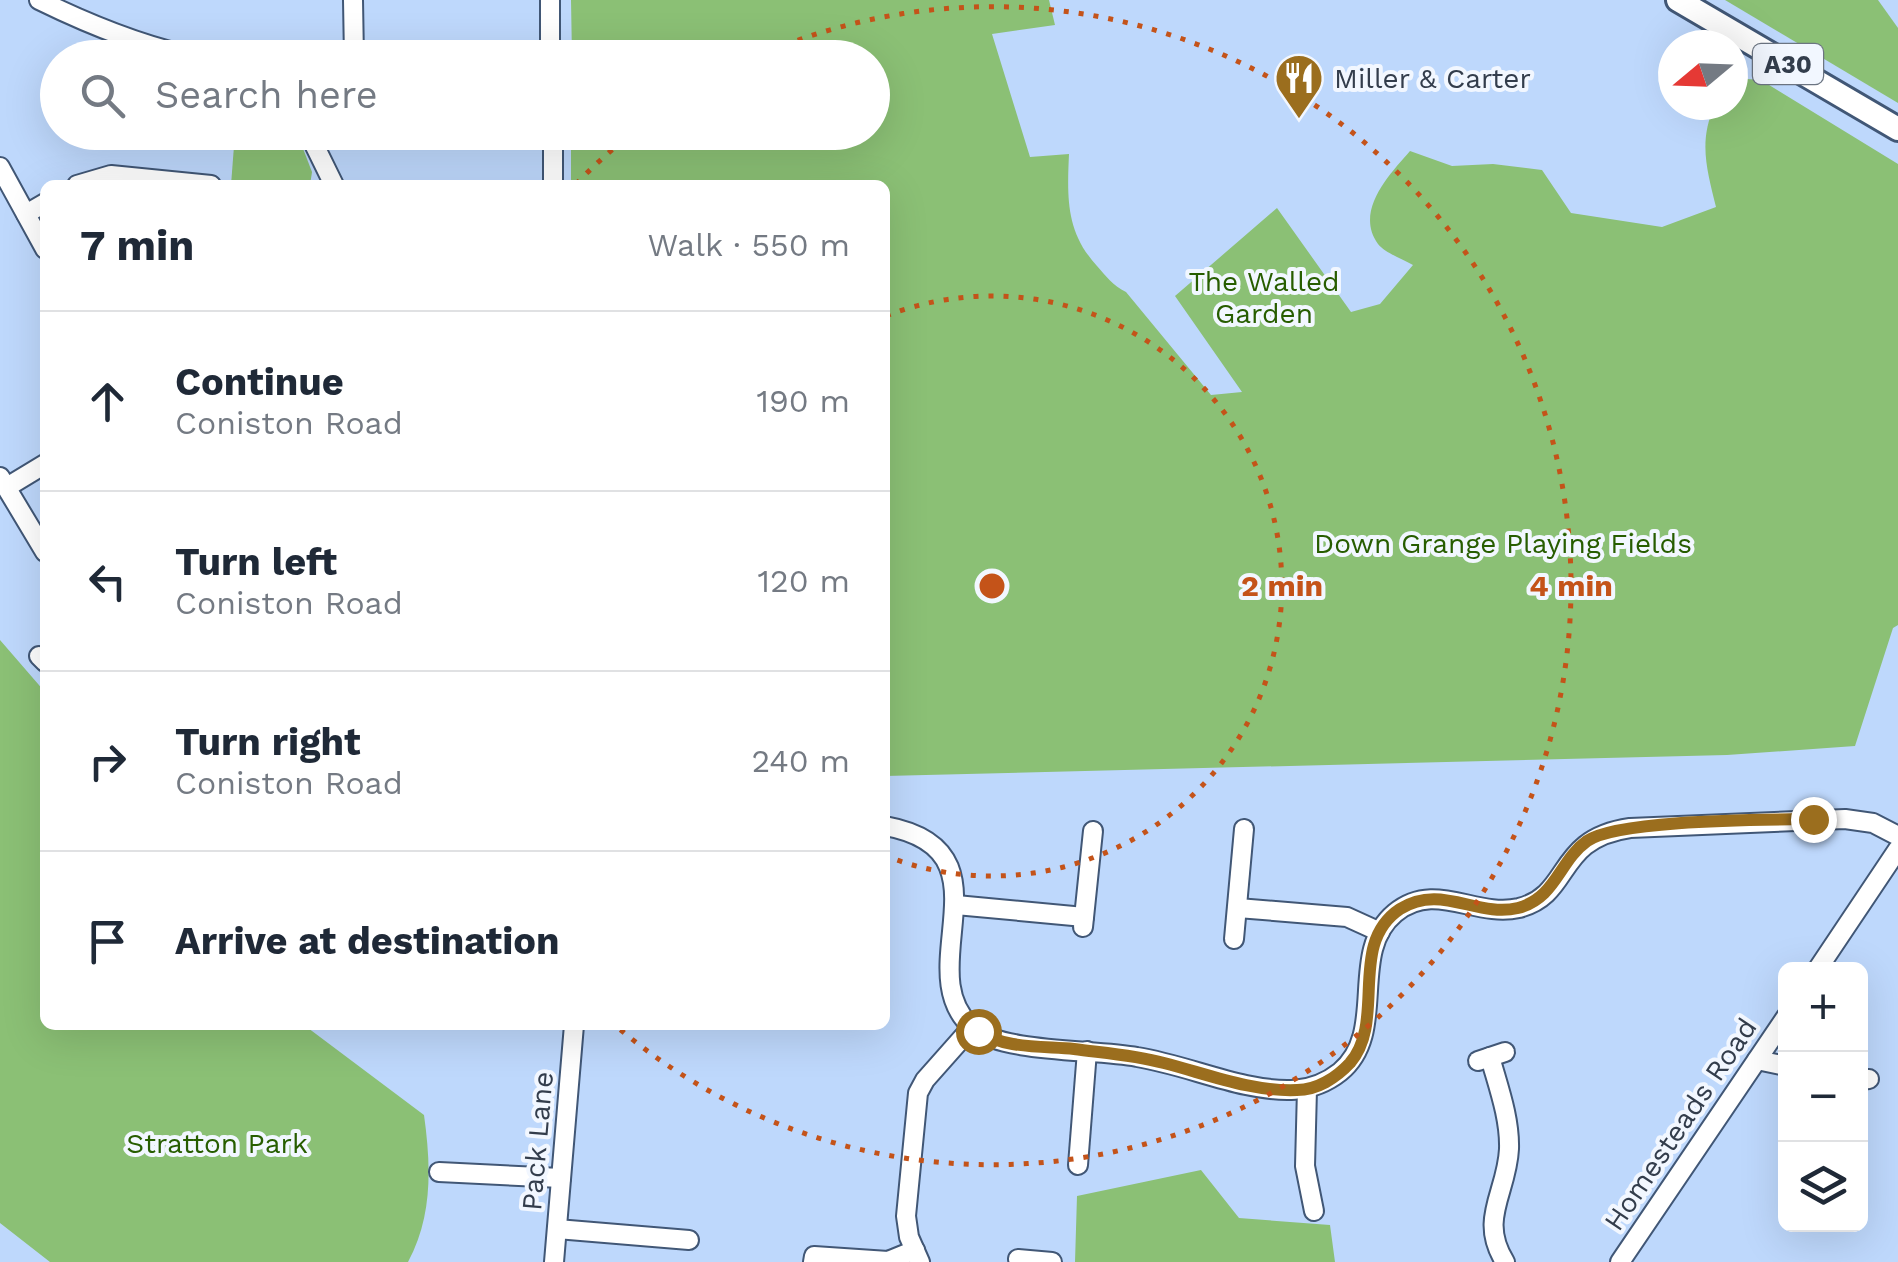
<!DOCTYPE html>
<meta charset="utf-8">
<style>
:root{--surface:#fff;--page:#f6f6f7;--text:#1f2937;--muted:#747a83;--line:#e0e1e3}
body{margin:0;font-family:"Work Sans",sans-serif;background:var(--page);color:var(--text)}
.controls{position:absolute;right:30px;bottom:30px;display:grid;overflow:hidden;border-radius:15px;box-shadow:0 10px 40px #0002}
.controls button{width:90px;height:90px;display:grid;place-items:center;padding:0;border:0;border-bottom:2px solid var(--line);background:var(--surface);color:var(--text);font:50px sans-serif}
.compass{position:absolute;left:1658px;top:30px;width:90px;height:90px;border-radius:50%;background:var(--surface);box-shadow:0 10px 40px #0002;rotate:251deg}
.stop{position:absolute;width:30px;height:30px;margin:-22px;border:8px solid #9b6e1e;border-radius:50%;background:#fff}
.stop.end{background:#9b6e1e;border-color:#fff;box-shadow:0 2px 10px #0008}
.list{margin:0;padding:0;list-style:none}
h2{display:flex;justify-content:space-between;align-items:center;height:130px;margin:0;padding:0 40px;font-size:42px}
h2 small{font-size:32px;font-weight:400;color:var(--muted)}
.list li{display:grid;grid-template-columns:65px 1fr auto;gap:30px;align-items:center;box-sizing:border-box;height:180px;padding:0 40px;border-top:2px solid var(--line)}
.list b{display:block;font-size:38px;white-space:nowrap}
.list p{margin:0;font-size:32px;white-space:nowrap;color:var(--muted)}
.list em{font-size:32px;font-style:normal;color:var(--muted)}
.icon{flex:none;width:55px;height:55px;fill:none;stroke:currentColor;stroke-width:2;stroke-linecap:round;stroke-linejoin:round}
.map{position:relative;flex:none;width:1898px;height:1262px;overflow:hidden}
.search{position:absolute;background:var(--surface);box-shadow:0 10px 40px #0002;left:40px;top:40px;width:850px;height:110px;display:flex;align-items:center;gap:25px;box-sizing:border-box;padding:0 35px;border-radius:55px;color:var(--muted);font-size:38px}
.panel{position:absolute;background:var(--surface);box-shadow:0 10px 40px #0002;left:40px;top:180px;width:850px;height:850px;border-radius:15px}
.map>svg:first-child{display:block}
.green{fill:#8bc075}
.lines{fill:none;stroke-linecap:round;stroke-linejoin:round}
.minor-casing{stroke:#415776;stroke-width:22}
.major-casing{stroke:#415776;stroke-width:28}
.minor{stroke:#fff;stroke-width:18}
.major{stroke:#fff;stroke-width:22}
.route{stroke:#9b6e1e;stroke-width:12}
.ring{fill:none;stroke:#c45319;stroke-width:5;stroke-dasharray:5 10}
.labels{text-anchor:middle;stroke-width:8;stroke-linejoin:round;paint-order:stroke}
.shield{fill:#f2f7ff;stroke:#6c7582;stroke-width:2.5}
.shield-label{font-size:25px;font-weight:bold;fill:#333d4c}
.poi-label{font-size:28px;fill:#333d4c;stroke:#f2f7ff;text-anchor:start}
.park-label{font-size:28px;fill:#275d00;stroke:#f2f7ff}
.street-label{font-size:28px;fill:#333d4c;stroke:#f2f7ff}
.centre{fill:#c45319;stroke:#f2f7ff;stroke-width:5}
.ring-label{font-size:30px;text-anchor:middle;font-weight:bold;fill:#c45319;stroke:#f2f7ff;stroke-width:8;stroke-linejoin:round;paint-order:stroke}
</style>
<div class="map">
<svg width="1898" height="1262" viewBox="0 0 1898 1262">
<rect width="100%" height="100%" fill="#bed8fc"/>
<g class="green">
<path d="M 571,0 L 1049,0 L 1055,25 L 992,34 L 1030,157 L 1069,154 C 1067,198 1066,232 1097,266 C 1106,276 1113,286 1126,292 L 1211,395 L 1242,392 L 1175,296 L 1277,208 L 1351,312 L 1380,304 L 1413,265 C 1403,259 1385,253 1378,244 C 1354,211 1390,174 1410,151 L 1452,166 L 1493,164 L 1542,170 L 1571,213 L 1662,227 L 1716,207 C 1707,170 1698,141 1715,105 L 1733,105 L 1733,78 L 1761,80 L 1898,164 L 1898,625 L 1893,628 L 1855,746 L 1727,755 L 885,776 L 885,185 L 571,185 L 571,133 L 872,132 L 872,58 L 572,57 Z"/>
<polygon points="1725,0 1878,0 1898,28 1898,103"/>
<polygon points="235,133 297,133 312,172 310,185 231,185"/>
<path d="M 0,640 L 45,692 L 45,1025 L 304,1025 L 424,1115 C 431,1165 433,1216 408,1262 L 50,1262 L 0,1223 Z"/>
<polygon points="1201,1170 1239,1218 1330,1225 1335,1262 1075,1262 1077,1196"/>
</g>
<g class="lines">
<g class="minor-casing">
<g id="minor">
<path d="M 39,0 C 90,25 143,47 200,58"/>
<polyline points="353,0 354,58"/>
<polyline points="550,0 550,58"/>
<polyline points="308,132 334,185"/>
<polyline points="553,132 553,185"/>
<polyline points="0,167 45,249"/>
<polyline points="77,185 111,175 211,185"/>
<polyline points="26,214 45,203"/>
<polyline points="0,477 45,552"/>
<polyline points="7,487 45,464"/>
<polyline points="39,656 45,662"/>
<path d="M 885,826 C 1018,850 905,972 974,1029 C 1005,1053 1095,1049 1137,1057 C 1174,1063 1209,1077 1246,1085 C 1280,1092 1311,1095 1340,1072 C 1389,1032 1347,953 1395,913 C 1435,880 1475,918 1519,908 C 1573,894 1554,839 1630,828 L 1845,819 L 1873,823 L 1898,836"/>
<polyline points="956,905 1084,917"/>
<polyline points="1238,908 1347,917 1380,932"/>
<polyline points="1083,927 1093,831"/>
<polyline points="1234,939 1244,829"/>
<polyline points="1817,970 1898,849"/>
<path d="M 1490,1057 C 1498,1086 1510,1118 1509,1149 C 1507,1193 1478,1219 1505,1262"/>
<polyline points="1757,1060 1786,1066"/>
<polyline points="1478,1061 1505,1052"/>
<polyline points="1860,1080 1869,1079"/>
<polyline points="1307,1089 1305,1166 1314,1211"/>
<polyline points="1078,1165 1087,1051"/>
<polyline points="439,1172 561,1178"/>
<polyline points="557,1229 689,1240"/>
<polyline points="1018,1259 1052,1262"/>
<polyline points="554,1262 574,1025"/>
<polyline points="813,1262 814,1256 888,1261 915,1250"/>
<polyline points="920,1262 909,1237 906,1216 918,1093 925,1080 972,1027"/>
<polyline points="1620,1262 1786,1017"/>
</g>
</g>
<g class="major-casing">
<polyline id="major" points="1678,0 1898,129"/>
</g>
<use href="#minor" class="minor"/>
<use href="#major" class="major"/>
</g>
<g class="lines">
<path class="route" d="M 978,1031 C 1004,1049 1043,1046 1074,1049 C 1104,1053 1134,1055 1164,1063 C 1207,1074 1252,1092 1297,1090 C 1317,1090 1336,1078 1350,1063 C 1387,1020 1347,944 1400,909 C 1441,883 1477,918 1518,908 C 1556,898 1559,861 1587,841 C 1619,819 1768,820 1813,819"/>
</g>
<g class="ring">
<path d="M886 316A290 290 0 1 1 886 856"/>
<path d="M576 184A579 579 0 0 1 632 133M756 57A579 579 0 1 1 616 1026"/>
</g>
<defs>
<g id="restaurant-pin" transform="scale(2.5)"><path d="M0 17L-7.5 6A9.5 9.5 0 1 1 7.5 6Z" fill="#9b6e1e" stroke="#f2f7ff"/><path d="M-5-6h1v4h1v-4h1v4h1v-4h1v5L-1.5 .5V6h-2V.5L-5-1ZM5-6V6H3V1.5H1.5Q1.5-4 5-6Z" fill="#fff"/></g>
</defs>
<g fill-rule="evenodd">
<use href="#restaurant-pin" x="1299" y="78"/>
</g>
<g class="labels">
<rect class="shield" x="1753" y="44" width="70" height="40" rx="8"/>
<g class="shield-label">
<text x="1788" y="73">A30</text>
</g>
<g class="poi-label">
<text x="1334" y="88">Miller &amp; Carter</text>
</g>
<g class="park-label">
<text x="1264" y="291">The Walled<tspan x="1264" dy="32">Garden</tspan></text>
<text x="1503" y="553">Down Grange Playing Fields</text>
<text x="217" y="1153">Stratton Park</text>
</g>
<g class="street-label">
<text transform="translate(1680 1124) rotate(-56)" y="10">Homesteads Road</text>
<text transform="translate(537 1141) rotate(-85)" y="10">Pack Lane</text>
</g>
</g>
<circle cx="992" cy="586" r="15" class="centre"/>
<g class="ring-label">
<text x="1282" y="596">2 min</text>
<text x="1571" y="596">4 min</text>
</g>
</svg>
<div class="controls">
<button>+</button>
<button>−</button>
<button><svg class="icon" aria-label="layers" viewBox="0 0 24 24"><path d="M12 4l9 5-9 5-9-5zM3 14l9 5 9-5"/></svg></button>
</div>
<svg class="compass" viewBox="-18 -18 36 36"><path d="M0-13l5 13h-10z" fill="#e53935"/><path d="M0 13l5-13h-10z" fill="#747a83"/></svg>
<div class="stop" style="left:978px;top:1031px"></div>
<div class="stop end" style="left:1813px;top:819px"></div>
<div class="search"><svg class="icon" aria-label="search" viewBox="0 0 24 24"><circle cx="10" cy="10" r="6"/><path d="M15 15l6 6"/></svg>Search here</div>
<section class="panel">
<h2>7 min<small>Walk · 550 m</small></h2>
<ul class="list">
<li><svg class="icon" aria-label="ahead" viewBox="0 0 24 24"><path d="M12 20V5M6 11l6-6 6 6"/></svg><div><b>Continue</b><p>Coniston Road</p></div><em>190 m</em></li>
<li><svg class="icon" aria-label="left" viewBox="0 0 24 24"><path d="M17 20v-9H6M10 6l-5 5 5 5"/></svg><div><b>Turn left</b><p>Coniston Road</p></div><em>120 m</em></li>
<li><svg class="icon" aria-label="right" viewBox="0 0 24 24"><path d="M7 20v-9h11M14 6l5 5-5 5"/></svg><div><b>Turn right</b><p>Coniston Road</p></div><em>240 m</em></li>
<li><svg class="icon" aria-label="arrive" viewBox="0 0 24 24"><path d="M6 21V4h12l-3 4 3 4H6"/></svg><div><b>Arrive at destination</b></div></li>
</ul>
</section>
</div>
